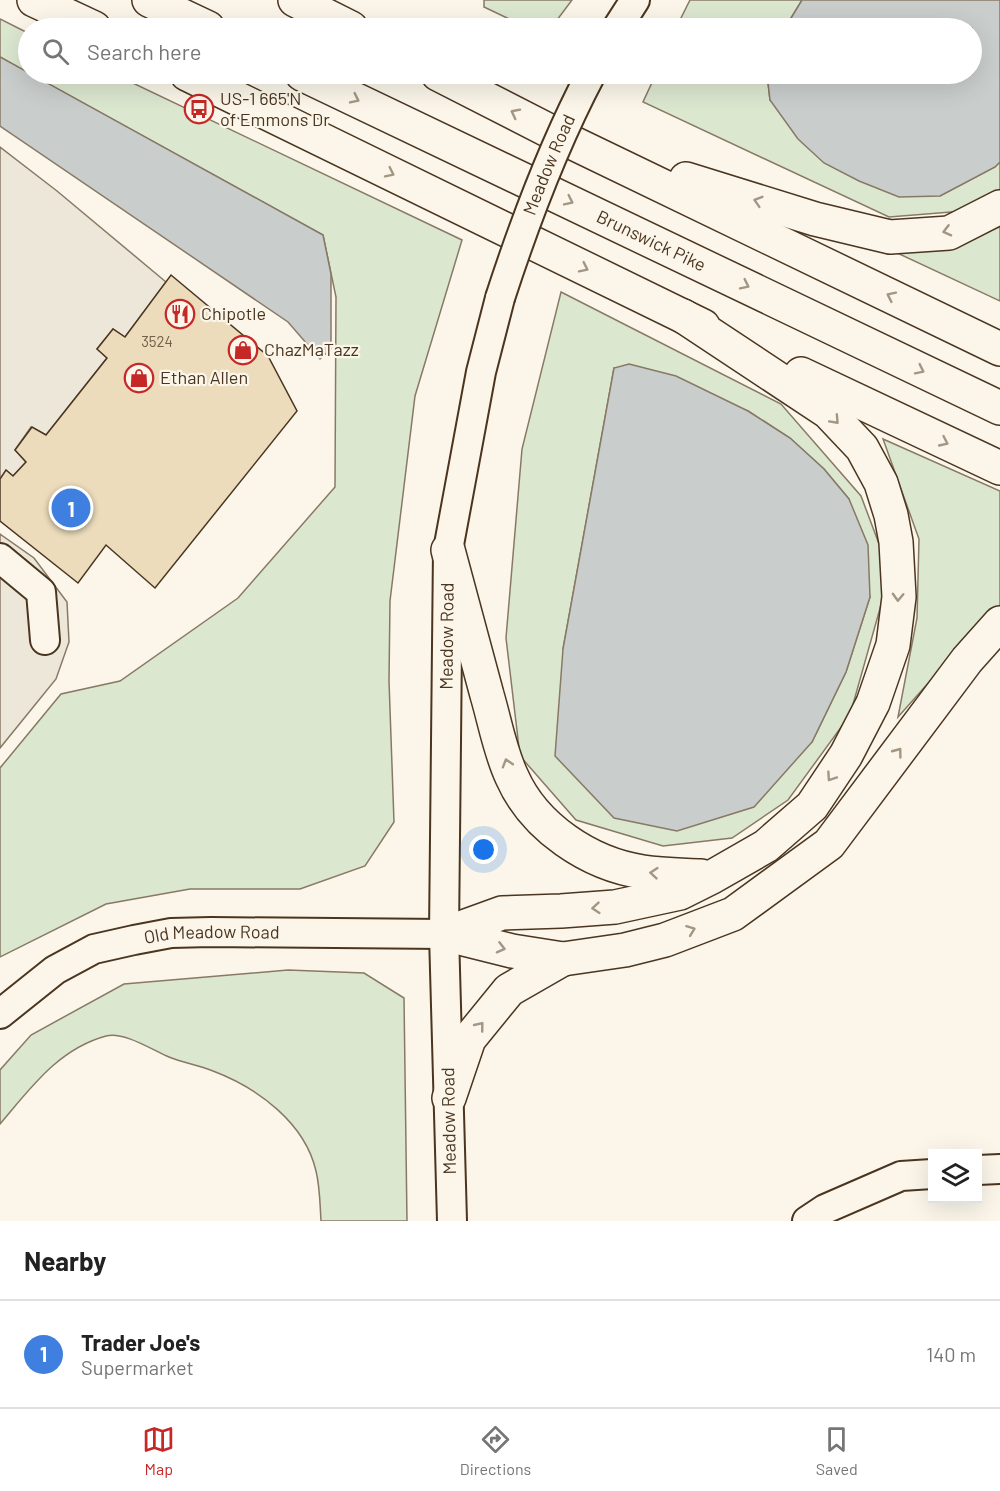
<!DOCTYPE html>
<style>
:root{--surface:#fff;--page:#f2f2f2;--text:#222;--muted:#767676;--line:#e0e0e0;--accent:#c62828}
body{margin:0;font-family:Barlow,sans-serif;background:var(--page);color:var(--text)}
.controls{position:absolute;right:18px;bottom:18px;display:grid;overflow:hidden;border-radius:0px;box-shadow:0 6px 24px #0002}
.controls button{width:54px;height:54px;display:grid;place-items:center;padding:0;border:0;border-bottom:2px solid var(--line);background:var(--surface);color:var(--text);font:30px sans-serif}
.you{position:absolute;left:484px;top:850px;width:21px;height:21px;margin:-15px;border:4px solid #fff;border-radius:50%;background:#1a73e8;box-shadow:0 0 0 9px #1a73e833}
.badge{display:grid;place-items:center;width:39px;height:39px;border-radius:50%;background:var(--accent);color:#fff;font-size:20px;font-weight:700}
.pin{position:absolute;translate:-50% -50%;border:3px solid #fff;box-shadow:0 2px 6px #0006}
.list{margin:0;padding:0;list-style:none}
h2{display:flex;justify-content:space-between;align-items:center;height:78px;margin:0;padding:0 24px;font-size:26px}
h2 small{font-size:20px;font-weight:400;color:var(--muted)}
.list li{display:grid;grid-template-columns:39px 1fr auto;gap:18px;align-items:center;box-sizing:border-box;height:108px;padding:0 24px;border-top:2px solid var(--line)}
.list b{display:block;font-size:22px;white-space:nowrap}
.list p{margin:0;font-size:20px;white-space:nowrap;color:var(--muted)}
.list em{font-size:20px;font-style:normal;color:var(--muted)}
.icon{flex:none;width:33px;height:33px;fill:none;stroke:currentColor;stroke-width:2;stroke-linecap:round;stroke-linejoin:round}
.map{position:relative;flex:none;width:1000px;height:1221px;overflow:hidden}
.search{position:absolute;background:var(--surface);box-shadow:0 6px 24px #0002;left:18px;right:18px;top:18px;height:66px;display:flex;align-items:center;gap:15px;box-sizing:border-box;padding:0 21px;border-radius:33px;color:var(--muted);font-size:22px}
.sheet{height:186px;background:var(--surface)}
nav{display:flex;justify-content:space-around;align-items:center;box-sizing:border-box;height:84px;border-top:2px solid var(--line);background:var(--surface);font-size:16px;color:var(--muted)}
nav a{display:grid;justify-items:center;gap:3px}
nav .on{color:var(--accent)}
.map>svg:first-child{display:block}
.green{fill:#dce7d0;stroke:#887966;stroke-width:1.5;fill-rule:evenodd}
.parking{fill:#ede7d9;stroke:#887966;stroke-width:1.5}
.water{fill:#c9cecd;stroke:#887966;stroke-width:1.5}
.building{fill:#ecdcbc;stroke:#4a3520;stroke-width:1.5}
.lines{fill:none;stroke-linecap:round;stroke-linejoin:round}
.minor-casing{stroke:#4a3520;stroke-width:32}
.highway-casing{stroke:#4a3520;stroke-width:36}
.minor{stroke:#fbf6e9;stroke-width:28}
.highway{stroke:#fbf6e9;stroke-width:33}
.minor-bridge-casing{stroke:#4a3520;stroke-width:32;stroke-linecap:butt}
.minor-bridge{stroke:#fbf6e9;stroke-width:28}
.oneway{stroke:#a29684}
.labels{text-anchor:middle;stroke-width:4.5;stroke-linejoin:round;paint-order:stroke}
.number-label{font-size:15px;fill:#725f47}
.poi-label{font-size:18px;fill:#4a3520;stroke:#fbf6e9;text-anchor:start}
.street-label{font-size:18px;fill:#4a3520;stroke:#fbf6e9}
</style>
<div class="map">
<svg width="1000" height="1221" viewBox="0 0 1000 1221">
<rect width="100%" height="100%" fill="#fbf6e9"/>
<g class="green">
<polygon points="484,0 572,0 551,28 528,28 484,7"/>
<polygon points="690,0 802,0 785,28 676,28"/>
<polygon points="0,19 28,33 28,73 0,57"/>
<polygon points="30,74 114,74 462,240 415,396 390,601 389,681 394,822 365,866 300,889 190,889 106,904 0,957 0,768 61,694 120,681 238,598 335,487 336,297 323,235"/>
<polygon points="656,74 767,74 770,100 940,196 995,167 1000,162 1000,191 976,210 889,217 643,102"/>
<polygon points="1000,227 1000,301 893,251"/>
<path d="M 561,292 L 781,404 L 861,496 L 890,573 L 850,715 L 788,800 L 732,838 L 663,846 L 576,820 L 520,756 L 506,638 L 522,449 ZM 614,368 L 748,411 L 790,438 L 824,469 L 849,499 L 870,597 L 846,672 L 812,742 L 563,649 Z"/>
<polygon points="883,439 1000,491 1000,605 980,625 898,717 917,618 919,539"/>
<path d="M 288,970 L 364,973 L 404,998 L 407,1221 L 321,1221 C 320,1205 320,1187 316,1171 C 305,1123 258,1088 213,1071 C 199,1065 183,1063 169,1057 C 154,1051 124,1031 106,1036 C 58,1049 30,1089 0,1124 L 0,1070 L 31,1035 L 124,984 Z"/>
</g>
<g class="parking">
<polygon points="0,147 57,191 166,282 125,337 113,329 97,349 107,358 46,435 31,427 15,450 26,462 13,476 6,470 0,479"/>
<polygon points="0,534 34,558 67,602 69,642 56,679 0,748"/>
</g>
<g class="water">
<polygon points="802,0 1000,0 1000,162 995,167 940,196 899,197 859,181 824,163 798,139 770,100 767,74 972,74 972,28 785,28"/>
<polygon points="0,57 323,235 331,274 331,349 320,359 288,322 0,126"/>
<polygon points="629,364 676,376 748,411 790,438 824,469 849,499 868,545 870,597 846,672 812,742 754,807 677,831 614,818 555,756 563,649 614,368"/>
</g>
<polygon class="building" points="171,275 268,356 297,411 155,588 106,545 78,583 0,521 0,479 6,470 13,476 26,462 15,450 32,427 46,435 107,358 97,349 113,329 125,337"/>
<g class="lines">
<g class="minor-casing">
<g id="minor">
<polyline points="617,28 635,0"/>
<polyline points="0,558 41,592 45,640"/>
<path id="s1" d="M 0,1014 L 55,970 L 94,949 L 134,940 L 171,933 L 211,932 L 444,934"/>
<polyline points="978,1170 1000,1169"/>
<path id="s2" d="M 452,1221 L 444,934 L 448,550 L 481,372 L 500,298"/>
<polyline points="807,1221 825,1209 901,1176 932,1174"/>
</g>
</g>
<g class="highway-casing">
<g id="highway">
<polyline points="34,0 94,28"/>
<polyline points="149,0 208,28"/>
<polyline points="295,0 351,28"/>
<polyline points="187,74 703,326"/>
<path id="s3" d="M 302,74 L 1000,408"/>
<polyline points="438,74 567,140 1000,349"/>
<polyline points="686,179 815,219 890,237 949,233 1000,207"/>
<polyline points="801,374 1000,468"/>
<path d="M 448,550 C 461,598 474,646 487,695 C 495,722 500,752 512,777 C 534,827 589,864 643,872 C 662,875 682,875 701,876"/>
<polyline points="444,934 502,913 561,911 615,907 680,893 712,877 766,846 812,806 846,755 873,703 893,645 899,597 896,542 891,515 881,483 862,448 828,412 683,316"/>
<polyline points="444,934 512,951 563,959 625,950 665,940 733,914 829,844 967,660 1000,623"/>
<polyline points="449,1098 469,1039 509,990 563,959"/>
</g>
</g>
<use href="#minor" class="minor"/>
<use href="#highway" class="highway"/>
<g class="minor-bridge-casing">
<g id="minor-bridge">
<path id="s4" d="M 500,298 C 525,221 553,146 591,74"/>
</g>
</g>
<use href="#minor-bridge" class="minor-bridge"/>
</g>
<defs><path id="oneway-chevron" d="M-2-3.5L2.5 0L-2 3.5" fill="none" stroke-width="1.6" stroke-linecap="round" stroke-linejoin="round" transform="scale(1.5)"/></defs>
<g class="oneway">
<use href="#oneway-chevron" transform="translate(355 99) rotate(26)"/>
<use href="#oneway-chevron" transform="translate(515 113) rotate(-153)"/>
<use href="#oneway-chevron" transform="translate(390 173) rotate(26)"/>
<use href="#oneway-chevron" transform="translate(569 201) rotate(26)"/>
<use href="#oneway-chevron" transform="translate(758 201) rotate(-163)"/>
<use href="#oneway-chevron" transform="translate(947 231) rotate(166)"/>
<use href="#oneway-chevron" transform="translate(584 268) rotate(26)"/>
<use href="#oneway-chevron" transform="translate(745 285) rotate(26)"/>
<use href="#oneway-chevron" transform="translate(891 296) rotate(-154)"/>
<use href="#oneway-chevron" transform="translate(920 370) rotate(26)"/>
<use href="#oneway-chevron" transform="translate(835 420) rotate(47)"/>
<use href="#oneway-chevron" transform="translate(944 442) rotate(25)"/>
<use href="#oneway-chevron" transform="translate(898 597) rotate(92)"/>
<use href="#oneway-chevron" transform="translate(898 752) rotate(-53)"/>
<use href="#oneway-chevron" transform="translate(507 763) rotate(-107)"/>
<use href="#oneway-chevron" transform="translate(831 777) rotate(124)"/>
<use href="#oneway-chevron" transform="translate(654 873) rotate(-175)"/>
<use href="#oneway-chevron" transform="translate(596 908) rotate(175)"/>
<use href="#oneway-chevron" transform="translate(691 930) rotate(-21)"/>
<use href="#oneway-chevron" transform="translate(501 948) rotate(14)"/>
<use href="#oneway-chevron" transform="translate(480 1026) rotate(-51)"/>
</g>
<defs>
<g id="bus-ring" transform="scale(1.5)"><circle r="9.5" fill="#fbf6e9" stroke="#c62828" stroke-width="1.5"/><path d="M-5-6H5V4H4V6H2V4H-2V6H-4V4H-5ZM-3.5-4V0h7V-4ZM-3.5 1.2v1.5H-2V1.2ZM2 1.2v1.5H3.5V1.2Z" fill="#c62828"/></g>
<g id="restaurant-ring" transform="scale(1.5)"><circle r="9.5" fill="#fbf6e9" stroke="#c62828" stroke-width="1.5"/><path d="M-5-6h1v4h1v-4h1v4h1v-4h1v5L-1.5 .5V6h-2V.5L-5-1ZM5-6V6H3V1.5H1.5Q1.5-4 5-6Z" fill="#c62828"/></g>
<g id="shop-ring" transform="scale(1.5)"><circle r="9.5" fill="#fbf6e9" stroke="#c62828" stroke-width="1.5"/><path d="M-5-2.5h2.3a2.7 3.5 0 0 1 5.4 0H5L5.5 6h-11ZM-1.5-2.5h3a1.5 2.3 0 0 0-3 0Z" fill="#c62828"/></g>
</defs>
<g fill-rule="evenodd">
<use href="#bus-ring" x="199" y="109"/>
<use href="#restaurant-ring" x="180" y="314"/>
<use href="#shop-ring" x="243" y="350"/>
<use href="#shop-ring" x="139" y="378"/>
</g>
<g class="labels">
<g class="number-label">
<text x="157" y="347">3524</text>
</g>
<g class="poi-label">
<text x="220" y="105">US-1 665'N<tspan x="220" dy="21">of Emmons Dr</tspan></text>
<text x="201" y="320">Chipotle</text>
<text x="264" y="356">ChazMaTazz</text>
<text x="160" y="384">Ethan Allen</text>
</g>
<g class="street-label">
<text dy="6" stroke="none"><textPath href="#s4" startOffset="142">Meadow Road</textPath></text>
<text dy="6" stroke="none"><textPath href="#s3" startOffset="387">Brunswick Pike</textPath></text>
<text dy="6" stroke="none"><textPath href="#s2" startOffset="585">Meadow Road</textPath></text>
<text dy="6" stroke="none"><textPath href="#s1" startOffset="234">Old Meadow Road</textPath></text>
<text transform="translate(449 1121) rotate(-91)" y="6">Meadow Road</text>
</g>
</g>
</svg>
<div class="controls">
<button><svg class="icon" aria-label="layers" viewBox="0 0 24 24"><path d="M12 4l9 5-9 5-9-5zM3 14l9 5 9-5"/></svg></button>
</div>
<div class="you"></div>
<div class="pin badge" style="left:71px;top:508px;background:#3f7fe0">1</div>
<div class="search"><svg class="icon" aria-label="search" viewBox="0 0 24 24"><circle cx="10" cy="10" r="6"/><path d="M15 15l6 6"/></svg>Search here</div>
</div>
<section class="sheet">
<h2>Nearby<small></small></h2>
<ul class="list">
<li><span class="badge" style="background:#3f7fe0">1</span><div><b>Trader Joe's</b><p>Supermarket</p></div><em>140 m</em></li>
</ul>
</section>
<nav>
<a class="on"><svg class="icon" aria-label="map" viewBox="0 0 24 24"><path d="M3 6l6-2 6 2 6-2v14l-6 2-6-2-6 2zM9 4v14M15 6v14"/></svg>Map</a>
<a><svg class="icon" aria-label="directions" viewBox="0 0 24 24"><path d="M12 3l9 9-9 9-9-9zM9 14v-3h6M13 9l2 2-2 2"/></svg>Directions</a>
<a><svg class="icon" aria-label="saved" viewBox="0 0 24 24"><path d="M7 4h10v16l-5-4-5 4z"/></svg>Saved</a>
</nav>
